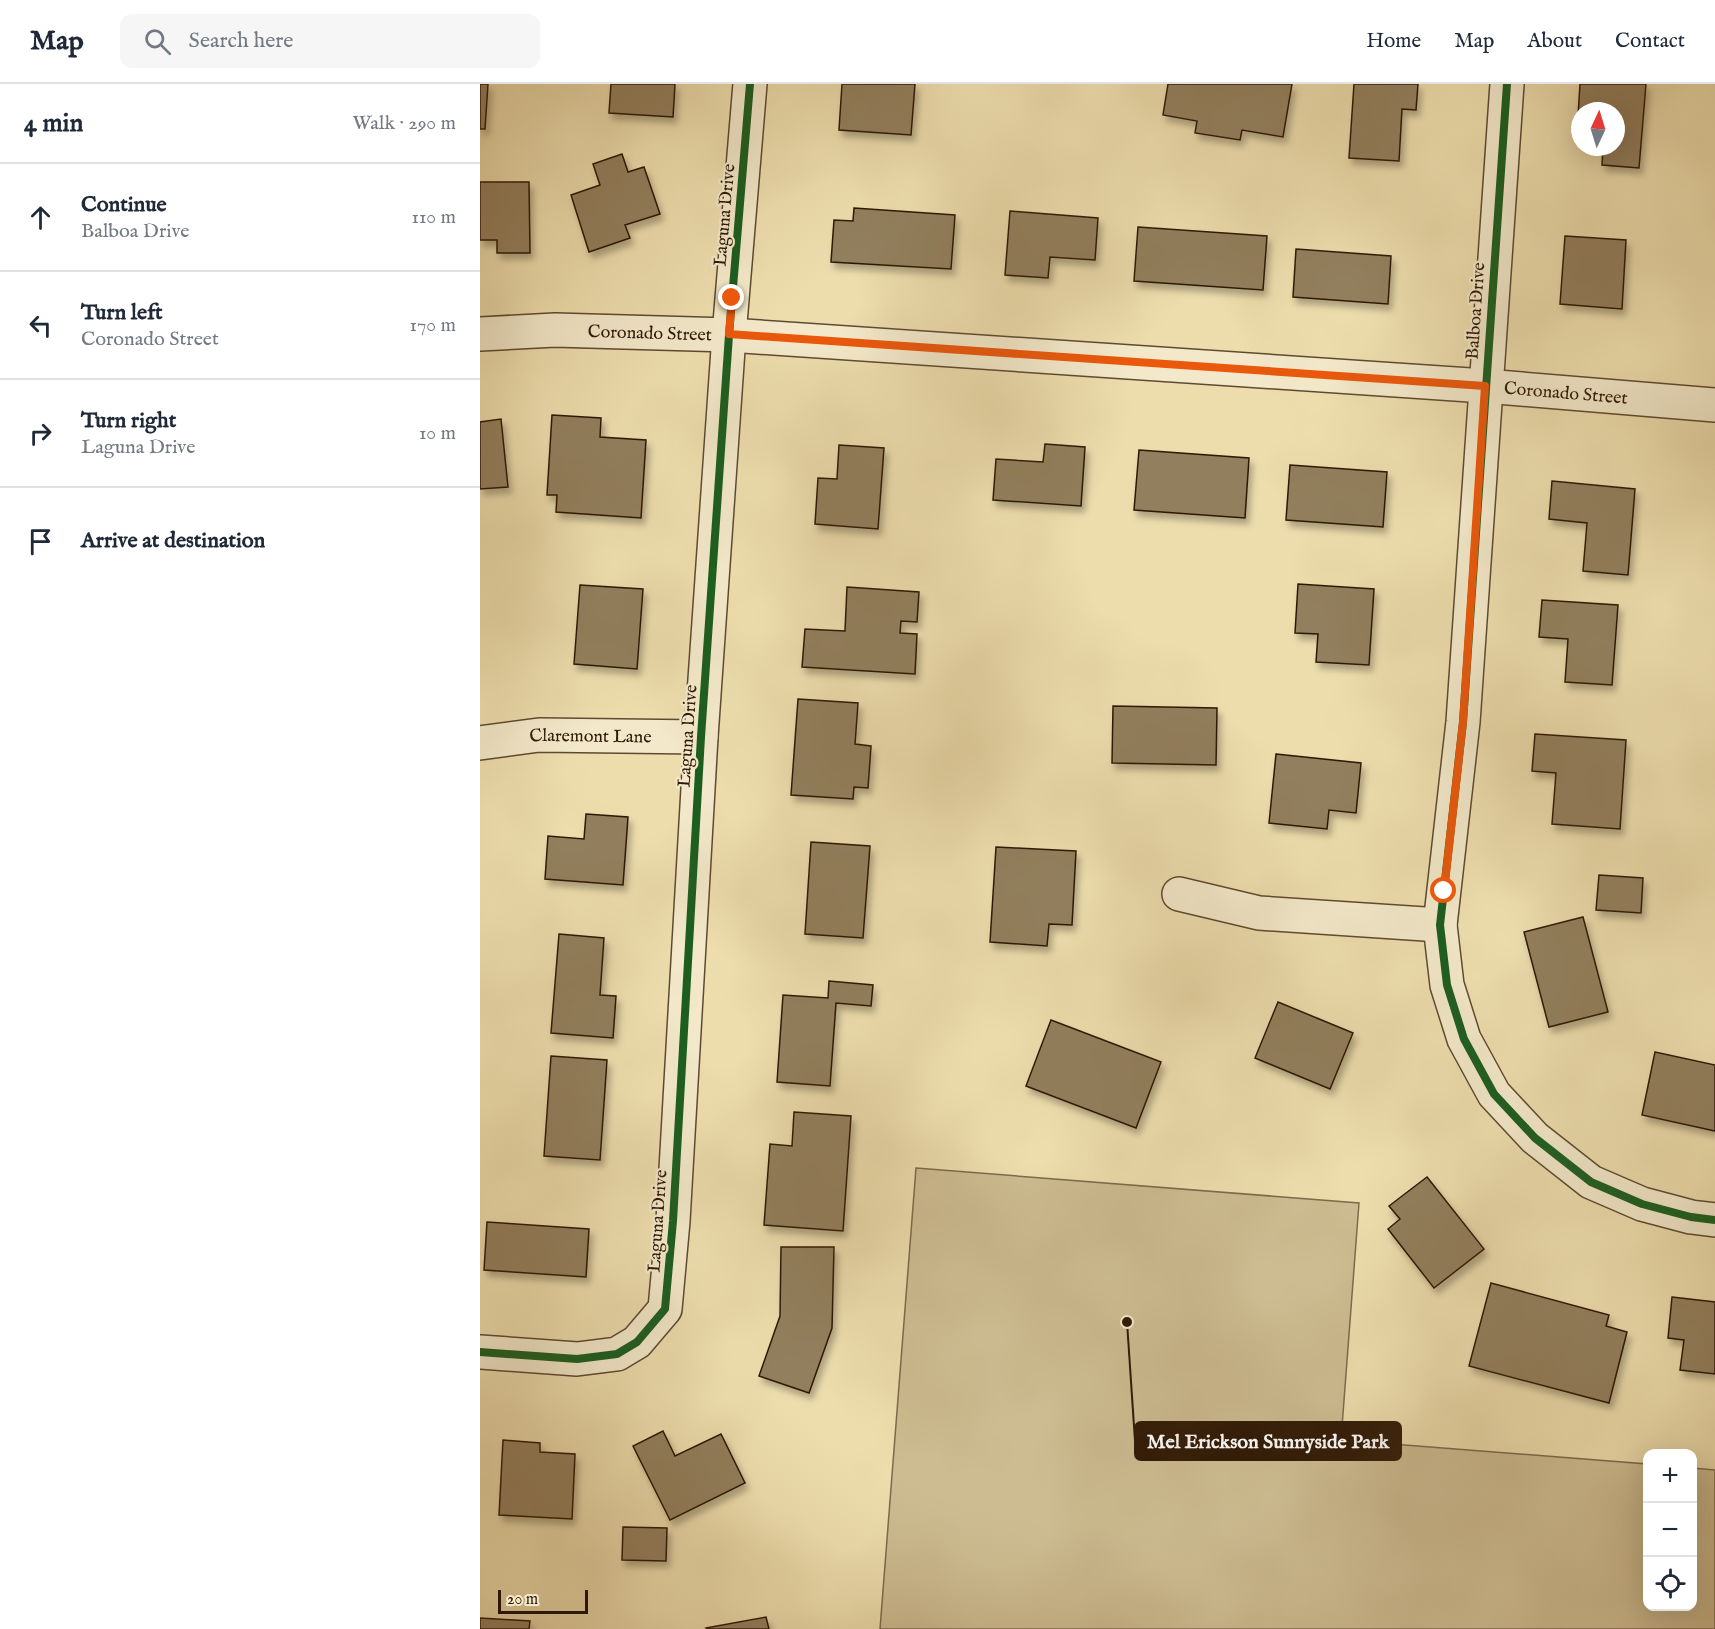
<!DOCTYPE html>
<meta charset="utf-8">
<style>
:root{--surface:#fff;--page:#f6f6f7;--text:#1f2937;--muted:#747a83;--line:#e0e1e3}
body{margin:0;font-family:"IM FELL English",serif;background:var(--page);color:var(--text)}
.controls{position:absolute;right:18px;bottom:18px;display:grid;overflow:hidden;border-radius:12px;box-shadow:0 6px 24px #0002}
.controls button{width:54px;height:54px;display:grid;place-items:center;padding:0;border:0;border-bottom:2px solid var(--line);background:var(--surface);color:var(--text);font:30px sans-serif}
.compass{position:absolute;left:1091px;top:18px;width:54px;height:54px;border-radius:50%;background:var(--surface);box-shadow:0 6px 24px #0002;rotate:4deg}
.scale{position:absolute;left:18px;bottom:15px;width:90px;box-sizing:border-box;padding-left:6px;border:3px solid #2f1906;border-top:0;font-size:16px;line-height:21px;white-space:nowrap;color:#2f1906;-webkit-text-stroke:4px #f3e9ca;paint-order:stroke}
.stop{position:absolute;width:18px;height:18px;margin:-14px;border:4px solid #ea580c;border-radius:50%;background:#fff}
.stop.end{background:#ea580c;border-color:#fff;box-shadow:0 2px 6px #0008}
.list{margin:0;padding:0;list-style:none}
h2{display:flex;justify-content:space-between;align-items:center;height:78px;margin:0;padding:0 24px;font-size:26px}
h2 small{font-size:20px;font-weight:400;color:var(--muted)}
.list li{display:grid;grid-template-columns:39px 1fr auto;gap:18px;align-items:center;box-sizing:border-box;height:108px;padding:0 24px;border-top:2px solid var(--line)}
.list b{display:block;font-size:22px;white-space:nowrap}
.list p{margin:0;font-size:20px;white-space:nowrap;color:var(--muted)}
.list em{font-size:20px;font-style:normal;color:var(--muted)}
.icon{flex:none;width:33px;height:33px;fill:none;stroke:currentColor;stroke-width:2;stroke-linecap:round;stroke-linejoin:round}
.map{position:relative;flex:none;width:1235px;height:1545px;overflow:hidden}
header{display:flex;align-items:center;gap:36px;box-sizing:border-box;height:84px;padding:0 30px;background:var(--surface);border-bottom:2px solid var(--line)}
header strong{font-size:28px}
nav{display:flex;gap:33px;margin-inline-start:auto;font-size:21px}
.search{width:420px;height:54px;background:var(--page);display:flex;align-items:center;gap:15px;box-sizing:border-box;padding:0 21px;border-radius:12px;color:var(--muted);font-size:22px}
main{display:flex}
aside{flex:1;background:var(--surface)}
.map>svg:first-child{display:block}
.green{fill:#cdbc91;stroke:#7e6a4c;stroke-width:1.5}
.building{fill:#927f5d;stroke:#2f1906;stroke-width:1.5;filter:url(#shadow)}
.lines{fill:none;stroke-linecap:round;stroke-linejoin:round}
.minor-casing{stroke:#5e4a30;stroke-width:36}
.minor{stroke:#f3e9ca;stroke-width:33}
.cycleway-casing{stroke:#f3e9ca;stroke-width:11}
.cycleway{stroke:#1b5e20;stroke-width:8}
.route{stroke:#ea580c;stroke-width:8}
.labels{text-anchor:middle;stroke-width:4.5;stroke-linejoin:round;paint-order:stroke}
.street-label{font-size:18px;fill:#2f1906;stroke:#f3e9ca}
.leader{fill:none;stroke:#2f1906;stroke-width:2}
.callout-dot{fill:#2f1906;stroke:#f3e9ca;stroke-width:2}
.callout{fill:#2f1906;stroke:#2f1906;stroke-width:2}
.callout-label{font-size:20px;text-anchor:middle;font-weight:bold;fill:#fff}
</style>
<header>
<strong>Map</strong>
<div class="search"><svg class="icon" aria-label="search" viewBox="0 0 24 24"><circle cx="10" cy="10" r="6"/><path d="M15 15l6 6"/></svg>Search here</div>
<nav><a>Home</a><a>Map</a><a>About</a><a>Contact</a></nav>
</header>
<main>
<aside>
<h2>4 min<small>Walk · 290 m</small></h2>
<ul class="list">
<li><svg class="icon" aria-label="ahead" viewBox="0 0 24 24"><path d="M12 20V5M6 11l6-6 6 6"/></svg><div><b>Continue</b><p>Balboa Drive</p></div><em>110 m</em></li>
<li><svg class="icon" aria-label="left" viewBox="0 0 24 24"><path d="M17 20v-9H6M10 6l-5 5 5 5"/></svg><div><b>Turn left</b><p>Coronado Street</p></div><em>170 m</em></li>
<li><svg class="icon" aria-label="right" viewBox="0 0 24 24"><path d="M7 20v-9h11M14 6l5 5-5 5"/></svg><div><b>Turn right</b><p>Laguna Drive</p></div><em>10 m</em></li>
<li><svg class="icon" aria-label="arrive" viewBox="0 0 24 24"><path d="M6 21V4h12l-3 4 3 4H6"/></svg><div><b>Arrive at destination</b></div></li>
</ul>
</aside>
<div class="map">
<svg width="1235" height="1545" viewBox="0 0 1235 1545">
<defs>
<filter id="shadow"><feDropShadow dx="3.5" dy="6" stdDeviation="3" flood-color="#0004"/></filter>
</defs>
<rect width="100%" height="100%" fill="#edddad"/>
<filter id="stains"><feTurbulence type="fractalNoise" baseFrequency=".00333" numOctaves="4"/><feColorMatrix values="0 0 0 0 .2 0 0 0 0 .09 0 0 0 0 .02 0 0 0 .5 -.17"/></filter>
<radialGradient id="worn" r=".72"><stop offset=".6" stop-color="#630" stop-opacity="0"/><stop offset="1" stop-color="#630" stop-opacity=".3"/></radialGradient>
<polygon class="green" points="436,1084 879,1119 861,1356 1167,1380 1168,1522 1212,1522 1213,1384 1235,1386 1235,1545 400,1545"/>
<g class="building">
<polygon points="0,0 8,0 5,45 0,45"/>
<polygon points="131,0 195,0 193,33 129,29"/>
<polygon points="362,0 435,0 431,51 359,46"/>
<polygon points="688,0 812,0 803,53 762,46 760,56 715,49 717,37 683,31"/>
<polygon points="874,0 938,0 936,26 922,25 919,77 869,74"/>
<polygon points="1100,0 1166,0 1159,84 1122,81 1123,63 1136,63 1136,27 1100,27 1100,32 1098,32"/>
<polygon points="142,70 148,88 164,83 180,130 145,141 150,154 109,168 91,111 120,101 113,80"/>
<polygon points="0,98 49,98 50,169 17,169 17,156 0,156"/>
<polygon points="374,124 475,131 471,185 351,178 354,136 373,137"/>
<polygon points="530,127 618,134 615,176 570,173 568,194 525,191"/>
<polygon points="658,143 787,152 783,206 654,197"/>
<polygon points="1085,152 1146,156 1142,225 1080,220"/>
<polygon points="816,165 911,172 908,220 813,213"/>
<polygon points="72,331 121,334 120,353 166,356 161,434 76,428 77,411 67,411"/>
<polygon points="21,335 28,403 0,405 0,338"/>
<polygon points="565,360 605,363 601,422 513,416 516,375 563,378"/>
<polygon points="359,361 404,364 398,445 335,440 338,394 357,395"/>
<polygon points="659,366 769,374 765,434 654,426"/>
<polygon points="810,381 907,388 903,443 806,436"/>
<polygon points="1072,397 1155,405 1148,491 1103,487 1107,439 1069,435"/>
<polygon points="818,500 894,505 889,581 836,578 838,550 815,549"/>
<polygon points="100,501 163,505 157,585 94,580"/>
<polygon points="367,503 439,508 437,538 421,537 420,549 437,550 435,590 322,583 325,545 365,547"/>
<polygon points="1062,516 1138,521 1132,601 1085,598 1088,555 1059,553"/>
<polygon points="318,615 378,619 375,660 391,662 388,704 374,703 373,715 311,711"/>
<polygon points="633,622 737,624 736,681 632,679"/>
<polygon points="1055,650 1146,656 1140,745 1072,740 1076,689 1052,687"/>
<polygon points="796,670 881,679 876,729 849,726 847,745 789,739"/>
<polygon points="106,730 148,733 143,801 65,795 68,752 104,755"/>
<polygon points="331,758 390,762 383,854 325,850"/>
<polygon points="516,763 596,767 592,841 569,840 567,862 510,858"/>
<polygon points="1119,791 1163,794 1161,829 1116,826"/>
<polygon points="1103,833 1128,928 1069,943 1044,848"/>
<polygon points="79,850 124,854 120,911 136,912 133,954 71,949"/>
<polygon points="349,897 393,901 391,922 356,919 350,1002 297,998 303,911 348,914"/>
<polygon points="798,918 873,949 850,1005 775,974"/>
<polygon points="571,936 681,978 656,1044 546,1002"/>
<polygon points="1175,968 1235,981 1235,1047 1162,1031"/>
<polygon points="71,972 127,976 120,1076 64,1072"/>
<polygon points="314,1028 371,1032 363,1147 284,1141 290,1060 312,1062"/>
<polygon points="947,1093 1004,1165 954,1204 908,1145 920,1135 909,1122"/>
<polygon points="7,1138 109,1145 106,1193 4,1186"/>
<polygon points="301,1163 354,1163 352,1244 329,1309 279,1292 300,1232"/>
<polygon points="1011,1199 1129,1231 1126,1242 1147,1248 1129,1319 989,1282"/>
<polygon points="1192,1213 1235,1218 1235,1290 1200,1286 1204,1256 1188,1254"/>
<polygon points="183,1347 195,1372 241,1350 265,1399 190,1436 153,1362"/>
<polygon points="23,1356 60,1359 60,1368 95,1370 92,1435 19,1431"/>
<polygon points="143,1443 187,1444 186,1477 142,1476"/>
<polygon points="286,1533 289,1545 227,1545 226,1544"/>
<polygon points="0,1534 50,1537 49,1545 0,1545"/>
</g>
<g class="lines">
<g class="minor-casing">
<g id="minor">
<polyline points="1027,0 983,638 960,841 967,901 984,955 1014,1010 1055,1054 1111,1098 1162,1120 1211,1133 1235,1136"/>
<path id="s1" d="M 0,250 L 75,246 L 249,251 L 1005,302 L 1235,321"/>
<path id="s2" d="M 0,659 L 59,651 L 221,653"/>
<polyline points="699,810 779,829 960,841"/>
<polyline points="0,1268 97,1275 137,1270 157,1258 185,1225 193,1137 221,653 249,251 270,0"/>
</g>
</g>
<use href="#minor" class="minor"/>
<g class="cycleway-casing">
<g id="cycleway">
<polyline points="1027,0 983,638 960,841 967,901 984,955 1014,1010 1055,1054 1111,1098 1162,1120 1211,1133 1235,1136"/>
<polyline points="0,1268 97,1275 137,1270 157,1258 185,1225 193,1137 221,653 249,251 270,0"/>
</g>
</g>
<use href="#cycleway" class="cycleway"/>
</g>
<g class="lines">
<polyline class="route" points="252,214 249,250 1005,302 983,638 964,807"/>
</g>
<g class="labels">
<g class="street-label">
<text transform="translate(244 131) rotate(-85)" y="6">Laguna Drive</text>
<text transform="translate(995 227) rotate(-86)" y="6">Balboa Drive</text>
<text dy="6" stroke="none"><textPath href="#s1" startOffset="170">Coronado Street</textPath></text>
<text dy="6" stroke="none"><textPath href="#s1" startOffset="1088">Coronado Street</textPath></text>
<text transform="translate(207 652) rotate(-86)" y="6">Laguna Drive</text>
<text dy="6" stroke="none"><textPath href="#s2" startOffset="111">Claremont Lane</textPath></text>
<text transform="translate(177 1137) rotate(-86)" y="6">Laguna Drive</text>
</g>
</g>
<path class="leader" d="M647 1238L655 1357"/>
<circle class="callout-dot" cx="647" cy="1238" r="6"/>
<rect class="callout" x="655" y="1338" width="266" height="38" rx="6"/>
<g class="callout-label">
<text x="788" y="1364">Mel Erickson Sunnyside Park</text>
</g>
<rect width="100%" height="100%" filter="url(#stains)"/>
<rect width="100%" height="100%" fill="url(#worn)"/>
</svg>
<div class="controls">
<button>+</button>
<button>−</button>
<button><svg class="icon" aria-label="locate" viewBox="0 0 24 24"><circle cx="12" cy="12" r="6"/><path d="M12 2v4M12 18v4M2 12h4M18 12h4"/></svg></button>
</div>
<svg class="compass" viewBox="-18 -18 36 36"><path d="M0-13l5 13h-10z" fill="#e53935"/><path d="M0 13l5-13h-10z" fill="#747a83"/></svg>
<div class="scale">20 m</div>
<div class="stop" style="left:964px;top:807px"></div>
<div class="stop end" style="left:252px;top:214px"></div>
</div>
</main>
